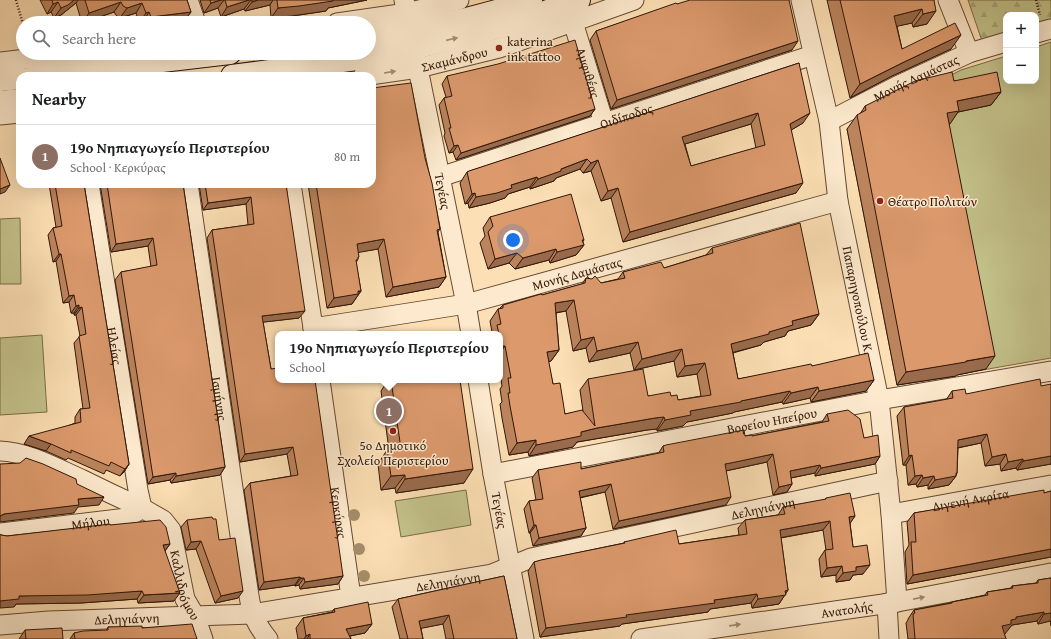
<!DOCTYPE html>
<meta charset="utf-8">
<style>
:root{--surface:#fff;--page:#f2f2f2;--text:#202124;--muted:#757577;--line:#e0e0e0;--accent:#8f2418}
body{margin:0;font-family:"Gentium Book Plus",serif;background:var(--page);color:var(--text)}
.controls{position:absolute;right:12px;top:12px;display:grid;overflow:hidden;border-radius:8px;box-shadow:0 4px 16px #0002}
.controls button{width:36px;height:36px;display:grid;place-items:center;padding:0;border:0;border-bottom:1px solid var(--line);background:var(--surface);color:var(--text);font:20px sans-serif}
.you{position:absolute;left:513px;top:240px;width:14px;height:14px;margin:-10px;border:3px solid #fff;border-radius:50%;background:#1a73e8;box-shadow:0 0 0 6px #1a73e833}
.badge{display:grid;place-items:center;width:26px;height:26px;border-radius:50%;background:var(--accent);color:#fff;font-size:13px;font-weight:700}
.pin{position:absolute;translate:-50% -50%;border:2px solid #fff;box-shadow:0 1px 4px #0006}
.popup{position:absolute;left:275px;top:331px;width:228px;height:52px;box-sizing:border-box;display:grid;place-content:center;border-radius:8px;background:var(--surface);filter:drop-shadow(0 1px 3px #0005);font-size:13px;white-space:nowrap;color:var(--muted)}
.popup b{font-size:15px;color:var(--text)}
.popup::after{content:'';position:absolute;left:50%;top:100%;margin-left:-8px;border:8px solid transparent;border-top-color:var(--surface)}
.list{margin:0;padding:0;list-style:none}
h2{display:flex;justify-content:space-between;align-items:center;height:52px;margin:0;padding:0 16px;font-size:17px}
h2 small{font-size:13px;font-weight:400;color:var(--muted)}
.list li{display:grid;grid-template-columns:26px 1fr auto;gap:12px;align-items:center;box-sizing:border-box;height:64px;padding:0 16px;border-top:1px solid var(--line)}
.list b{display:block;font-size:15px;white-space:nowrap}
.list p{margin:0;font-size:13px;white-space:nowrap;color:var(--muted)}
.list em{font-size:13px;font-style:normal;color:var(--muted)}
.icon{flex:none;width:22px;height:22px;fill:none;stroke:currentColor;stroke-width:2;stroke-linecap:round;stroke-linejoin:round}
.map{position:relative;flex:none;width:1051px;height:639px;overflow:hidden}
.search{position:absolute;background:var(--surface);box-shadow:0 4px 16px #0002;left:16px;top:16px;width:360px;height:44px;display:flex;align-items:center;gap:10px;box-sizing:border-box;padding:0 14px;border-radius:22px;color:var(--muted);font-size:15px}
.panel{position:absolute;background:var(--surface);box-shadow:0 4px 16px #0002;left:16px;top:72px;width:360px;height:116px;border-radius:12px}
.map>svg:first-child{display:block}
.green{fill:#c3c18a;stroke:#7a6c49}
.forest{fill:url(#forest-firs);stroke:#7a6c49}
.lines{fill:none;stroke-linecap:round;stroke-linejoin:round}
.minor-casing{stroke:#644933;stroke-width:21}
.secondary-casing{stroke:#321708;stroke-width:24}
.path{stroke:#321708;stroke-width:2.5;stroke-dasharray:1 2;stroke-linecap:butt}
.minor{stroke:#fdeace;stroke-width:19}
.secondary{stroke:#fdeace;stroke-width:22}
.tree{fill:#a58d6b}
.wall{fill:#bc845d;stroke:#321708;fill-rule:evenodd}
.shaded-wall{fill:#996b4c;stroke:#321708}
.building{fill:#db996c;stroke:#321708;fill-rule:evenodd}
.oneway{fill:#a28b75}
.poi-dot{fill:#8f2418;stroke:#fdeace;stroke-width:1.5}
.labels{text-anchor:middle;stroke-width:3;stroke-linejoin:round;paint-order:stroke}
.poi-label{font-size:13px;fill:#321708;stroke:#fdeace;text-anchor:start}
.street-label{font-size:13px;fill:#321708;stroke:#fdeace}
</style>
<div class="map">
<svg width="1051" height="639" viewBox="0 0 1051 639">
<defs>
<pattern id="forest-firs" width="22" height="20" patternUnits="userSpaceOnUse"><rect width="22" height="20" fill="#c3c18a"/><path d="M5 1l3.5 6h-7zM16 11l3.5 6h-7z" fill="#a8a576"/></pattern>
</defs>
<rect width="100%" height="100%" fill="#fcdfb4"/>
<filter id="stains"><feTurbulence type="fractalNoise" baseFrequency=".005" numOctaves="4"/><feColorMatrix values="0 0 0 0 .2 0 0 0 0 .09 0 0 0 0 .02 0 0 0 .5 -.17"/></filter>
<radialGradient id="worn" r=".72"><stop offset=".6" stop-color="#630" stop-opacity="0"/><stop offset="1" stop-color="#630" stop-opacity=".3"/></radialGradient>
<g class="green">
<polygon points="1051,42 1051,358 897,385 847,129 961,70 1006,56 1006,81 1036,81 1036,47"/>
<polygon points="20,218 21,284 0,284 0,219"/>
<polygon points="42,335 47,412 0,415 0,338"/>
<polygon points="466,490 471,525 401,537 395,501"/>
</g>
<polygon class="forest" points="968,0 1051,0 1051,19 1036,23 1036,15 1006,15 1006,33 982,41"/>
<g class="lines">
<g class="minor-casing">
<g id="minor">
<polyline points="188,0 196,23"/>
<path id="s1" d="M 404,0 L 466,304 L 471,334"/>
<path id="s2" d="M 801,0 L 829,121 L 838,201 L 879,400 L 891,514 L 897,602"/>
<polyline points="948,0 969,53"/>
<path id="s3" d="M 573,22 L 604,123"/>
<polyline points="337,23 407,13 459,0"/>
<polyline points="1036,33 1051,29"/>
<polyline points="0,62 78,53"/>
<path id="s4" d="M 363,76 L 418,68 L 499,48 L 634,0"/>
<polyline points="0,115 20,113"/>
<path id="s5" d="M 829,121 L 897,86 L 969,53 L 1006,42"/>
<path id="s6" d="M 440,177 L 604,123 L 813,55"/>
<path id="s7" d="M 89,184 L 138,490 L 142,508"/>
<path id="s8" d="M 188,184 L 249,596 C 252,615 256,624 268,639"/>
<polyline points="291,184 314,334"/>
<path id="s9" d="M 313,328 L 466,304 L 838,201"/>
<path id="s10" d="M 320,380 L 351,597"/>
<path id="s11" d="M 478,380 L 493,474 L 524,639"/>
<path d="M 0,451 C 28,452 56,468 81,479 C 101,489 122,499 142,508"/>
<path id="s12" d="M 493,474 L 879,400 L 1051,371"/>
<path id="s13" d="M 891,514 L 1051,485"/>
<path id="s14" d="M 0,533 L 127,518 L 142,508 L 163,520 L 171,530 L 185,599 L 195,616 L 203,639"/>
<polyline points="887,603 889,639"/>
<path id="s15" d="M 0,625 L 49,621 L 252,614 L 492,574 L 531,558 L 888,481"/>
<path id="s16" d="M 641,639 L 897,602 L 1051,573"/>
</g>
</g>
<g class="secondary-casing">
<g id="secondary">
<path d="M 369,37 C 424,30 479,18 531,0"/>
<polyline points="34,76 230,53"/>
<polyline points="232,76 379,56 479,33 528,18 579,0"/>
<polyline points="0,80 20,78"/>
<polyline points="0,102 20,100"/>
</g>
</g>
<g class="path">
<polyline points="16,0 23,24"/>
<polyline points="1036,0 1040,15"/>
</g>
<use href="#minor" class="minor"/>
<use href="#secondary" class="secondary"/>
</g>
<g class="tree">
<circle cx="354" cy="515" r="6"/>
<circle cx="359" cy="549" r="6"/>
<circle cx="364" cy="576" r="6"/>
</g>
<g class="wall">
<polygon points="40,0 187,0 191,12 184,21 172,23 143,23 143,22 139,23 136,13 120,18 116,15 114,12 82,23 76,3 61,15 54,18 51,12 47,14"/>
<polygon points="200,0 367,0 328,8 326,11 292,16 271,18 270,5 245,11 244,9 221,17 218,8 204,13"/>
<polygon points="827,0 934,0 927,24 913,27 912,23 897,26 902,49 951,49 892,76 850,98"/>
<polygon points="677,4 792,50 611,109 590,40 596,31"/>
<path d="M 799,63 L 803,123 L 791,130 L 796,193 L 623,242 L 611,198 L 601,201 L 591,171 L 583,173 L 580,169 L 556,178 L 554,181 L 530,189 L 530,187 L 508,194 L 505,198 L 490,203 L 469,208 L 468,203 L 465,204 L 460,183 L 467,172 ZM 751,124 L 756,148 L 691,166 L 685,144 Z"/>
<polygon points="447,76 595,109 590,116 456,160 453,152 449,153 444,136 445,133 439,105 444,98 446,97 442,84"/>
<polygon points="954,81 1001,92 991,105 958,112 949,124 986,369 957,375 956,376 897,385 847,129 857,115 860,114 865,106"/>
<polygon points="425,158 440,229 438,232 446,277 439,287 386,297 378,249 358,252 358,259 356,263 361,291 352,304 327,308 308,184 372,184"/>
<polygon points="49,184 84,184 129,464 124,472 120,476 106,470 104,474 68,458 66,460 46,451 24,444 75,423 75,417 80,409 83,409 74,343 80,336 76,315 74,315 74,313 71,313 69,302 63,303 56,261 53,262 48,235 53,228 56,227"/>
<polygon points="100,184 183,184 225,467 220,475 171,483 170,480 148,484 115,280 121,272 151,267 148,246 111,252"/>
<polygon points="199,184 286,184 299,318 263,322 271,369 343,576 338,584 300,589 299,585 295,586 295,585 259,590 244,490 250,483 291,476 287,454 240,462 207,238 212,230 248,225 246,204 203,210"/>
<polygon points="490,217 583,242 584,245 576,255 550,263 549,260 515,269 509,263 488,269 480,243 485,236 483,228"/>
<path d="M 712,248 L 819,314 L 811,325 L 788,331 L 785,336 L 764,342 L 761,345 L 733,353 L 738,379 L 812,366 L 874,380 L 866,391 L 811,402 L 810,398 L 783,404 L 782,402 L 734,412 L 733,413 L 687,422 L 683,426 L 657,431 L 657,429 L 647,430 L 589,440 L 577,442 L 573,447 L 529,456 L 528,452 L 509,455 L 502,418 L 500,404 L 502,402 L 500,389 L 502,386 L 500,373 L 500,334 L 491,334 L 492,332 L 490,321 L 498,309 L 499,309 L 503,305 L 542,295 L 582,284 L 586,278 L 601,283 L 618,279 L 623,272 L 664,268 L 706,255 ZM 566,311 L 573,351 L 586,348 L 589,362 L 630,353 L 634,370 L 674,361 L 677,377 L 697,374 L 701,396 L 678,400 L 671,396 L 648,396 L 588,379 L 580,390 L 583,411 L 565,414 L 553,384 L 548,362 L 551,361 L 559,350 L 556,313 Z"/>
<polygon points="388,380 460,380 464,483 396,493 395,488 381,490 378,464 387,450 389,450 381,391"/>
<polygon points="952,391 966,394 1051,464 1017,470 1016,468 1001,471 1000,464 985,466 981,443 958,448 957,473 956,475 956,476 949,485 928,489 928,485 917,487 916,484 908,485 906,465 903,465 897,416 904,407 946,400"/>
<polygon points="827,414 864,438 880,456 875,464 815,476 815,473 791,478 792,484 787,492 773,495 767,462 726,471 726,505 613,529 605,492 580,498 586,528 581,536 533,546 530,533 529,533 524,509 529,501 536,500 532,478 538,470 581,469 658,454 663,446 745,436 752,436 822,422"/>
<polygon points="1051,491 1051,557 907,584 905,552 909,545 907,522 914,513 1044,493"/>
<polygon points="826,498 855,516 850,523 853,547 863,574 853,575 850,580 836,582 836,575 821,577 819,559 825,550 826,550 823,530 781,538 788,590 779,604 752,608 751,603 710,609 708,612 622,624 620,626 540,637 528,571 534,562 624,543 624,542 679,544 739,535 738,528 745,520 778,515 783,507 824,500"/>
<polygon points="187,520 219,540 238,598 215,603 196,549 186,550 181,527"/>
<polygon points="110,525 170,544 165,551 174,601 138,603 137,599 81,603 16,604 14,607 1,535 7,536"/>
<polygon points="504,576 517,639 446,639 443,624 421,628 423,639 400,639 392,607 398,599"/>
<polygon points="1051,578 1051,626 1050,621 1038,624 1037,621 1012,625 1004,634 1006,639 908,639 906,623 908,620 908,619 914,610 950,603 952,602 985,595 987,592 1011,588 1012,586 1036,583 1038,580"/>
<polygon points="334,609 372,624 365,633 350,636 351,639 298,639 296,628 303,618 332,612"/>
<polygon points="108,627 142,628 197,639 70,639 74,633 106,631"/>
<polygon points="25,630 63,639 19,639"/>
</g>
<g class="shaded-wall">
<polygon points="74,0 78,0 76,3 61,15 54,18 61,8"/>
<polygon points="221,0 224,0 218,8 204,13 211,3"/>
<polygon points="249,0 251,0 244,9 221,17 227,7"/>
<polygon points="258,0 273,0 270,5 245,11 252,2"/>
<polygon points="332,0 367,0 328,8 326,11 292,16 271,18 278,8"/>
<polygon points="58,2 51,12 47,14 53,4"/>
<polygon points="121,2 114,12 82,23 89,13"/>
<polygon points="142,3 136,13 120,18 127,8"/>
<polygon points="922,9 912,23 885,29 894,16"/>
<polygon points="936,11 927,24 913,27 923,14"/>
<polygon points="149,12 143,22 139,23 146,13"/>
<polygon points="191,12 184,21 172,23 147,23 151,17"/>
<polygon points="961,35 951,49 892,76 850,98 860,84 902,63"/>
<polygon points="798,41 792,50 611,109 617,100"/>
<polygon points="1001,92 991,105 958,112 950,124 937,126 947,113 957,101"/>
<polygon points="595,109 590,116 456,160 461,153"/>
<polygon points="758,113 751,124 675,147 682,137"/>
<polygon points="810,113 803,123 783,135 790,124"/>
<polygon points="458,145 453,152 449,153 454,146"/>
<polygon points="587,159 580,169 556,178 554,181 530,189 538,179 561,169"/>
<polygon points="598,160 591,171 583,173 591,163"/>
<polygon points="537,177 530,187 508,194 505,198 490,203 469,208 476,197 511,185"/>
<polygon points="803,183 796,193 623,242 630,232"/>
<polygon points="10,185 5,192 0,194 0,189"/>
<polygon points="618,188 611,198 601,201 608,191"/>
<polygon points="475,193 468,203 465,204 472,194"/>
<polygon points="251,197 246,204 203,210 208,203"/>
<polygon points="153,238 148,246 111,252 116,244"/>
<polygon points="384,239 378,249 350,254 357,244"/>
<polygon points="584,240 580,246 584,245 576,255 550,263 557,252"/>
<polygon points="556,249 549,260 515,269 523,258"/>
<polygon points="517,253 509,263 488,269 495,259"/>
<polygon points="59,254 61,254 56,261 53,262"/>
<polygon points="446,277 439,287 386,297 393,287"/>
<polygon points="361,291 352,304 327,308 334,298"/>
<polygon points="74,295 69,302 63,303 69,296"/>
<polygon points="574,300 566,311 547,314 555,303"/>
<polygon points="79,305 74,313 71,313 76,306"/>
<polygon points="82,307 76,315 74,315 79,308"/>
<polygon points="305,311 299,318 256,323 262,316"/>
<polygon points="819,314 811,325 788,331 785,336 764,342 761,345 723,355 731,344 769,332 792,321"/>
<polygon points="594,337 586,348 573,351 581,340"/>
<polygon points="638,342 630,353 589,362 597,351"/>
<polygon points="501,346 505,346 500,353 500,348"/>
<polygon points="682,349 674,361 634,370 642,359"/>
<polygon points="559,350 551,361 539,364 547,352"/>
<polygon points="995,356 986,369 957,375 956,376 897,385 906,372"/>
<polygon points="705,363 697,374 677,377 685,366"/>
<polygon points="874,380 866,391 811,402 819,391"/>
<polygon points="818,387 810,398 783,404 791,393"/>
<polygon points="790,391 782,402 734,412 733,413 687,422 683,426 657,431 665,420 690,411"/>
<polygon points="664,417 657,429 647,430 589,440 577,442 573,447 529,456 536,445 581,432 597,428 655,418"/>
<polygon points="987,434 981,443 951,449 958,440"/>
<polygon points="29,436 51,444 46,451 24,444"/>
<polygon points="536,440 528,452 509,455 517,443"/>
<polygon points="293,447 287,454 240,462 245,454"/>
<polygon points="773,454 767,462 725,471 725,464"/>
<polygon points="1006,454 1000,464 985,466 992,457"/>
<polygon points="912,455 906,465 903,465 909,456"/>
<polygon points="880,456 875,464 815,476 821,468"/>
<polygon points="1051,456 1051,464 1017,470 1023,461"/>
<polygon points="1023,459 1016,468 1001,471 1008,462"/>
<polygon points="129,464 124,472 120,476 125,469"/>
<polygon points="820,465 815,473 785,479 790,471"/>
<polygon points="225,467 220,475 171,483 176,476"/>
<polygon points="473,469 464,483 396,493 405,479"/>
<polygon points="176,473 170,480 148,484 153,477"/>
<polygon points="957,473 955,476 956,476 949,485 928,489 935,480"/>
<polygon points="405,475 395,488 381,490 391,476"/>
<polygon points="922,475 916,484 908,485 915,476"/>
<polygon points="934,476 928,485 917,487 923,478"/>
<polygon points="611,484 605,492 573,499 579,491"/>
<polygon points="792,484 787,492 773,495 779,487"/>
<polygon points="104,497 99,505 78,507 74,513 0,522 0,516 4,514 78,499"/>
<polygon points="731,497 726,505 613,529 619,521"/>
<polygon points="855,516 849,525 849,517"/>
<polygon points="830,521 823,530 773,539 780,530"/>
<polygon points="534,525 536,525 530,533 529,533"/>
<polygon points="586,528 581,536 533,546 539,538"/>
<polygon points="201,541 196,549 186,550 191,542"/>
<polygon points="170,544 164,552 163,545"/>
<polygon points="1051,549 1051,557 907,584 913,575"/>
<polygon points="870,565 863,574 853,575 850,580 836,582 843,573 856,567"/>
<polygon points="842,566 836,575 821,577 827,568"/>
<polygon points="343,576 338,584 300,589 305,582"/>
<polygon points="300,577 295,585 259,590 264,582"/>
<polygon points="301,578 304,578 299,585 295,586"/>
<polygon points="788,590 779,604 752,608 758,599 785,591"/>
<polygon points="142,591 137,599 81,603 16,604 14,607 0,608 0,601 19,596"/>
<polygon points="243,591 238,598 215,603 221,596"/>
<polygon points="180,593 174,601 138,603 144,595"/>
<polygon points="757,594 751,603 710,609 708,612 622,624 620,626 540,637 546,628 714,600"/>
<polygon points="1044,612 1037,621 1012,625 1005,634 995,635 1002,626 1016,617"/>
<polygon points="1051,613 1051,620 1050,621 1038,624 1044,614"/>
<polygon points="449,615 443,624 413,630 419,621"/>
<polygon points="372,624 365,633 339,638 346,629"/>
<polygon points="310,634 307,639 304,639 306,636"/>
</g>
<g class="building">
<polygon points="52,0 74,0 68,5 61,8 58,2 53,4"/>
<polygon points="85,0 187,0 191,12 151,17 149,12 146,13 142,3 127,8 123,6 121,2 89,13"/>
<polygon points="210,0 221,0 211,3"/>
<polygon points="225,0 249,0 227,7"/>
<polygon points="252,0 258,0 252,2"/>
<polygon points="277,0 333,0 333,1 299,6 278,8"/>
<polygon points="690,0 789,0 798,41 617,100 596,31 676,3 677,4"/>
<polygon points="840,0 934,0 936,11 923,14 922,9 894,16 902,49 955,23 961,35 902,63 860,84"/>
<polygon points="575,40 595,109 461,153 458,145 454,146 449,128 451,128 444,98 452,96 447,76 498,64"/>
<path d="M 799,63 L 810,113 L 790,124 L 803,183 L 630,232 L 618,188 L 608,191 L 598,160 L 591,163 L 587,159 L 561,169 L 561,171 L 538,179 L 537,177 L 511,185 L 512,188 L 497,193 L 476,197 L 475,193 L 472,194 L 467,172 L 469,171 ZM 758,113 L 765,145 L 691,166 L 682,137 Z"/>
<polygon points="952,72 954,81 997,72 1001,92 957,101 959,111 947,113 995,356 966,361 966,362 906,372 857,115 866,110 865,106 915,81"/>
<polygon points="411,83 425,158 432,183 440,229 437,230 446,277 393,287 384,239 357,244 359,257 358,257 358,259 356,260 361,291 358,291 358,294 334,298 316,184 372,184 372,88"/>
<polygon points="0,158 10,185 0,189"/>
<polygon points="55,184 84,184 129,464 125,469 111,462 109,466 71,450 71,453 51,444 29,436 81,422 80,409 90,408 79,336 86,334 82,307 79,308 79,305 76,306 74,295 69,296 61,254 59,254 53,228 62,226"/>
<polygon points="107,184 183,184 225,467 176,476 176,473 153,477 121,272 157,265 153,238 116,244"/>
<polygon points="205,184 286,184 305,311 262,316 271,369 278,368 278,380 315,380 343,576 305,582 304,578 301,578 300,577 264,582 250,483 298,475 293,447 245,454 212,230 254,224 251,197 208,203"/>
<polygon points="571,194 584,240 582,240 584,245 557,252 556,249 523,258 517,253 495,259 488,232 493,226 490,217"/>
<path d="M 800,223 L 819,314 L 792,321 L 793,325 L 769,332 L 769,334 L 731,344 L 738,379 L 811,364 L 812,366 L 868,353 L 874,380 L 819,391 L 818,387 L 791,393 L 790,391 L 741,401 L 741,402 L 690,411 L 691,415 L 665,420 L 664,417 L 655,418 L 597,428 L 581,432 L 581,436 L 536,445 L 536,440 L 517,443 L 510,406 L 508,393 L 510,393 L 508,378 L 511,378 L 505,346 L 501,346 L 500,341 L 500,334 L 499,334 L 497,325 L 501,324 L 498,309 L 503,308 L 503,305 L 541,294 L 542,295 L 585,283 L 586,278 L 592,279 L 595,276 L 601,283 L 625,278 L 623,272 L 661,262 L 664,268 L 713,253 L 712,248 ZM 574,300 L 581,340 L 594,337 L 597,351 L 638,342 L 642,359 L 682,349 L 685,366 L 705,363 L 711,395 L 678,400 L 677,395 L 671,396 L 670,392 L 648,396 L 643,369 L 588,379 L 595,426 L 582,410 L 565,414 L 560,383 L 553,384 L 547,352 L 559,350 L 555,303 Z"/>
<polygon points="1040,379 1041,386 1051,384 1051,456 1023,461 1023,459 1008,462 1006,454 992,457 987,434 958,440 957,473 956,473 956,476 935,480 934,476 923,478 922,475 915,476 912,455 909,456 904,407 953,398 952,391 965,389 966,394"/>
<polygon points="391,380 460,380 473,469 405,479 405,475 391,476 387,450 401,449"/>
<polygon points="848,410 860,419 864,438 878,435 880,456 821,468 820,465 790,471 792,484 779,487 773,454 731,463 725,464 731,497 619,521 611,484 579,491 586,528 539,538 536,525 534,525 529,501 543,499 538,470 581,462 581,469 664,452 663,446 666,445 744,430 745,436 752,435 752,436 829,421 827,414"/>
<polygon points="26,458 43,464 76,479 77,484 104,497 78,499 79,505 4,514 0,516 0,464 20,463"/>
<polygon points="1044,490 1044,493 1051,491 1051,549 913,575 911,542 916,542 914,513"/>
<polygon points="850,493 855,516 849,517 853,547 867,545 870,565 856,567 856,571 843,573 842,566 827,568 825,550 833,549 830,521 780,530 788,590 785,591 786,595 758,599 757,594 714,600 715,603 626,615 627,617 546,628 534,562 541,560 625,543 624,542 676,530 679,544 747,534 745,520 785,514 783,507 826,499 826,498"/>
<polygon points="212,517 213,519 216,519 219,540 235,538 243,591 221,596 201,541 191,542 187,520"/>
<polygon points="160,520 166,527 170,544 163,545 180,593 144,595 142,591 87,595 19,596 19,599 0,601 0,534 1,535 7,536 110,524 110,525"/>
<polygon points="504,576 517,639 454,639 449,615 419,621 423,639 408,639 398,599"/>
<polygon points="1051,578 1051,613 1044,614 1044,612 1016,617 1016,619 1011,620 1011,624 1002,626 1006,639 915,639 913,614 915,613 914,610 952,603 952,602 988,595 987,592 1013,588 1012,586 1038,583 1038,580"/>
<polygon points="368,602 372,624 346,629 351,639 310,639 310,634 306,636 303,618 335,612 334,609"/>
<polygon points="192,624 197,639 75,639 74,633 83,631 108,630 108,627 142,626 142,628"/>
<polygon points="62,628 63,639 26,639 25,630"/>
</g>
<defs><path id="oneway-solid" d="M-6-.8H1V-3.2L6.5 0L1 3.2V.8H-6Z"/></defs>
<g class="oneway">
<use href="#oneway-solid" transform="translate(452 39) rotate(-13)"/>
<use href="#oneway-solid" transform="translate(390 72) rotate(-9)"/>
<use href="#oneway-solid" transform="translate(919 598) rotate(-11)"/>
<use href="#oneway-solid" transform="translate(735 625) rotate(-8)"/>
</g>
<g class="poi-dot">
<circle cx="499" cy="48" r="4"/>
<circle cx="880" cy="201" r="4"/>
<circle cx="393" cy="431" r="4"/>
</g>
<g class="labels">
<g class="poi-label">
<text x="507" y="46">katerina<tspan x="507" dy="15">ink tattoo</tspan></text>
<text x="888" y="206">Θέατρο Πολιτών</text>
<text x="393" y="450" text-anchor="middle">5ο Δημοτικό<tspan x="393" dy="15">Σχολείο Περιστερίου</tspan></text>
</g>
<g class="street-label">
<text dy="5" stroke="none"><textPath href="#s4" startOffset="93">Σκαμάνδρου</textPath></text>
<text dy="5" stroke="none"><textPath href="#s3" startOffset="53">Αμφιθέας</textPath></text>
<text dy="5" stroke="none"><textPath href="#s5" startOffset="97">Μονής Δαμάστας</textPath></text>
<text dy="5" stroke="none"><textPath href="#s6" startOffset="196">Οιδίποδος</textPath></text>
<text dy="5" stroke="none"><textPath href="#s1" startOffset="195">Τεγέας</textPath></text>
<text dy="5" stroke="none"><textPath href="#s9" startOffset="270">Μονής Δαμάστας</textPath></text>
<text dy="5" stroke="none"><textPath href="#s2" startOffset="306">Παπαρηγοπούλου Κ.</textPath></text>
<text dy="5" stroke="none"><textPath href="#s7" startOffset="164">Ηλείας</textPath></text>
<text dy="5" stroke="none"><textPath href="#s8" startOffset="217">Ισμήνης</textPath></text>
<text dy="5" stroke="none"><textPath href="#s12" startOffset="284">Βορείου Ηπείρου</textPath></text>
<text dy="5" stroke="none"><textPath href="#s13" startOffset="81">Διγενή Ακρίτα</textPath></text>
<text dy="5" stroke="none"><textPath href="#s15" startOffset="775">Δεληγιάννη</textPath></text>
<text dy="5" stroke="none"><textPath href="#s11" startOffset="132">Τεγέας</textPath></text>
<text dy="5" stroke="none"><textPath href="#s10" startOffset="134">Κερκύρας</textPath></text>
<text dy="5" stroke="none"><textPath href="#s14" startOffset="91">Μήλου</textPath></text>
<text dy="5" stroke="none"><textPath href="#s15" startOffset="451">Δεληγιάννη</textPath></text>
<text dy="5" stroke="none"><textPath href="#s14" startOffset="240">Καλλιδρόμου</textPath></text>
<text dy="5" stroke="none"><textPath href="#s16" startOffset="208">Ανατολής</textPath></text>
<text dy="5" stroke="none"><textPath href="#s15" startOffset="127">Δεληγιάννη</textPath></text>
</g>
</g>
<rect width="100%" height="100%" filter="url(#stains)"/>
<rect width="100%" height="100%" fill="url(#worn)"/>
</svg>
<div class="controls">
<button>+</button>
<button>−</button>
</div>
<div class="you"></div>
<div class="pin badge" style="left:389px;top:411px;background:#8d6e63">1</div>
<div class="popup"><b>19ο Νηπιαγωγείο Περιστερίου</b>School</div>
<div class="search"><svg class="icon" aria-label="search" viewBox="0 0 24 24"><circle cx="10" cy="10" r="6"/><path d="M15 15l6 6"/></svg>Search here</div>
<section class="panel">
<h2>Nearby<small></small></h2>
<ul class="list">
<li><span class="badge" style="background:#8d6e63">1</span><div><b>19ο Νηπιαγωγείο Περιστερίου</b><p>School · Κερκύρας</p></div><em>80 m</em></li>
</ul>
</section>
</div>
